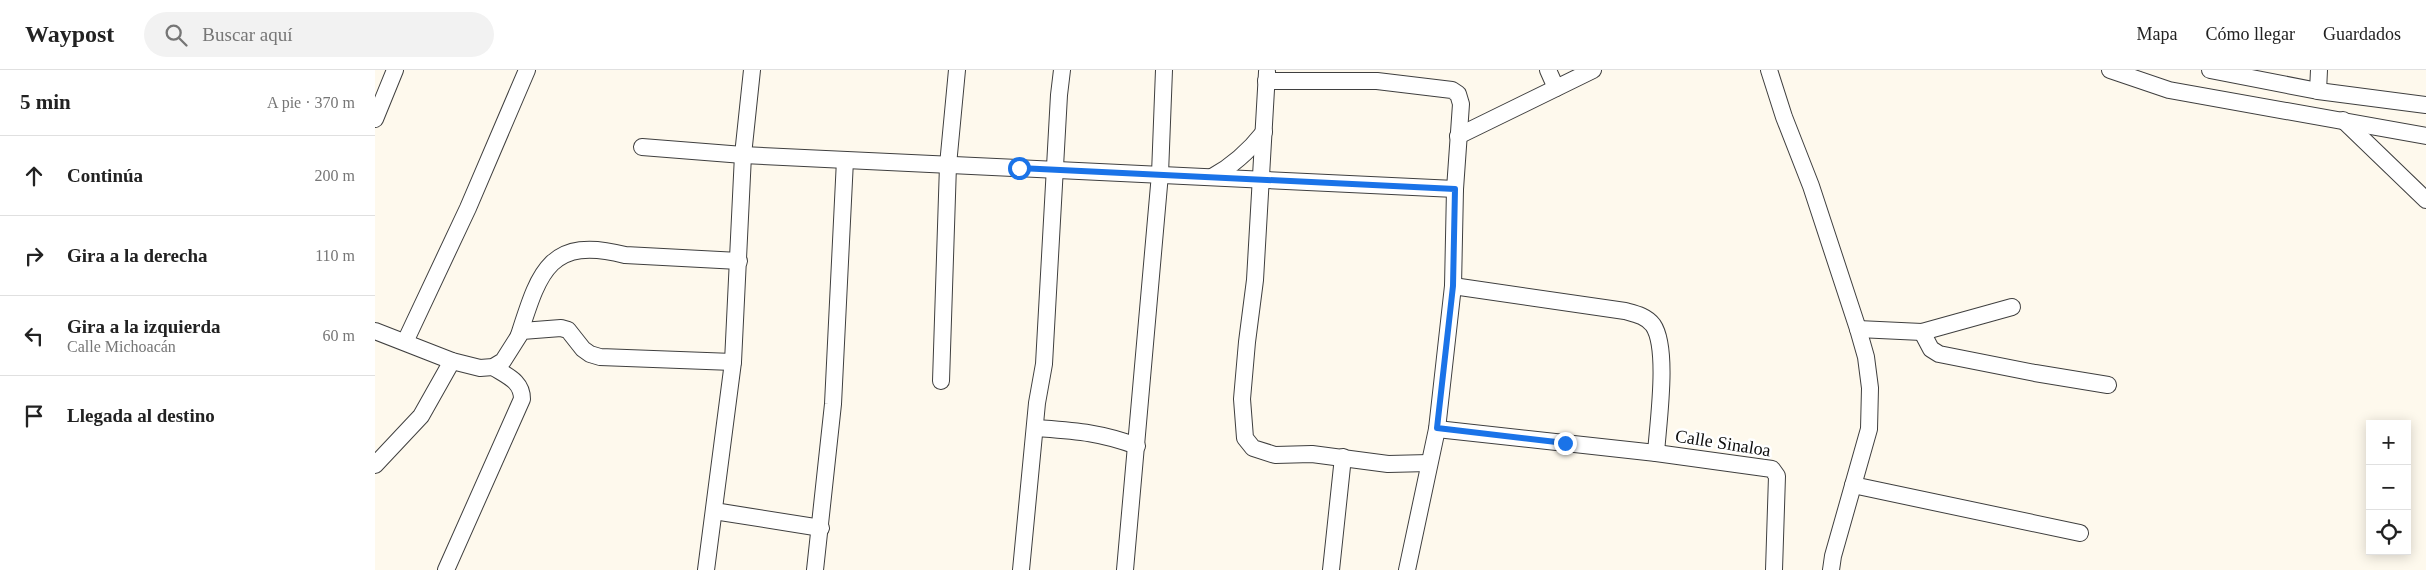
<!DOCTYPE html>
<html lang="es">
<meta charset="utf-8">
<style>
:root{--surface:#fff;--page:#f2f2f2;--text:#222;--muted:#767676;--line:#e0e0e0}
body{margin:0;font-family:"Times New Roman",serif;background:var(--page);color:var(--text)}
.controls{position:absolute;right:15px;bottom:15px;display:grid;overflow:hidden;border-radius:0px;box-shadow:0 2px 12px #0003}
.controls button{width:45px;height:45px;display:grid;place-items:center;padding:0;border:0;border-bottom:1px solid var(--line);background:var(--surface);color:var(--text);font:25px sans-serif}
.stop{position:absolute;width:15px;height:15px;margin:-11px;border:4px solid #1a73e8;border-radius:50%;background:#fff}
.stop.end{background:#1a73e8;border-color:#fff;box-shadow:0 1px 5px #0008}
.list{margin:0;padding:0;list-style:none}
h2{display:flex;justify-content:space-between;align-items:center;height:65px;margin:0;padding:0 20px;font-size:21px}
h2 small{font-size:16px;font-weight:400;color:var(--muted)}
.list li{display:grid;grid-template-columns:32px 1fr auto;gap:15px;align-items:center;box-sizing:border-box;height:80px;padding:0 20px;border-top:1px solid var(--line)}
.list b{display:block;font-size:19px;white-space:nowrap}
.list p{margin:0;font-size:16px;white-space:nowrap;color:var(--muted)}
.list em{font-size:16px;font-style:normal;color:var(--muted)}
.icon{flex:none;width:28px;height:28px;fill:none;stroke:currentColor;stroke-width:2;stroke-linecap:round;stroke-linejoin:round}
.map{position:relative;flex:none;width:2051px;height:500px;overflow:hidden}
header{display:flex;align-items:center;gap:30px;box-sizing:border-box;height:70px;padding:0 25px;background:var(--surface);border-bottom:1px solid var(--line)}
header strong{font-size:24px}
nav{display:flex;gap:28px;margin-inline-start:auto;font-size:18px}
.search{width:350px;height:45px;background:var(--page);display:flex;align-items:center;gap:12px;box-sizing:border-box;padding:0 18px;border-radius:28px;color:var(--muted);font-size:19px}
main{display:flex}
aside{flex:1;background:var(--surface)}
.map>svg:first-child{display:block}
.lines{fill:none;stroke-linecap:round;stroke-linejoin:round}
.minor-casing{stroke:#3f3f3f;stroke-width:18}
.minor{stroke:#fff;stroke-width:16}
.route{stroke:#1a73e8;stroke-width:6}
.labels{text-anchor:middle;stroke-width:5;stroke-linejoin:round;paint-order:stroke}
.street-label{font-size:18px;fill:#0c0c0c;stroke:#fff}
</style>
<header>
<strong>Waypost</strong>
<div class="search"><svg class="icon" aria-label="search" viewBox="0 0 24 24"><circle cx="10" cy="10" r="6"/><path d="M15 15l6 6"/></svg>Buscar aquí</div>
<nav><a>Mapa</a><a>Cómo llegar</a><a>Guardados</a></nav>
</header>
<main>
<aside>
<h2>5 min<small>A pie · 370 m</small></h2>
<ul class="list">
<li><svg class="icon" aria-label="ahead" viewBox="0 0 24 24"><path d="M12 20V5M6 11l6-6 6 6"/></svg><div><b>Continúa</b></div><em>200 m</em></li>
<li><svg class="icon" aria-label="right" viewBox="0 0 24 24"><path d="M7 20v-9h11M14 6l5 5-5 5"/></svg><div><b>Gira a la derecha</b></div><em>110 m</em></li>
<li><svg class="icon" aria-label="left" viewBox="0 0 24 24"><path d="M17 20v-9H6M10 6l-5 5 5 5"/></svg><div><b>Gira a la izquierda</b><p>Calle Michoacán</p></div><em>60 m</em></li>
<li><svg class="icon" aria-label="arrive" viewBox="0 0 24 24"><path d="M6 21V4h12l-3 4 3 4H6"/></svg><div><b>Llegada al destino</b></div></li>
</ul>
</aside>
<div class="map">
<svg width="2051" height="500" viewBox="0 0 2051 500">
<rect width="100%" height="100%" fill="#fef9ed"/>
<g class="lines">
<g class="minor-casing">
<g id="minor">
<polyline points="1173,0 1181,18"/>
<polyline points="1394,0 1409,47 1436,116 1483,259 1491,287 1495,318 1494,359 1458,486 1456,500"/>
<polyline points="1735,0 1794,20 2051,66"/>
<polyline points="1835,0 1943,21 2051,35"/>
<polyline points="892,2 880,210 872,272 867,329 870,368 878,378 900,385 937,384 1013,394 1054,393"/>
<polyline points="891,11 1002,11 1077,20 1083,24 1086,34 1080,119 1078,216 1062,359 1032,500"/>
<polyline points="1943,21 1944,0"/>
<polyline points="0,49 20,0"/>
<polyline points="1968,50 2051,130"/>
<polyline points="1083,66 1218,0"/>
<polyline points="267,77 368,85 1080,119"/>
<path d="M 837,107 C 859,95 874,81 889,62"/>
<path d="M 1078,216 L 1250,241 C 1261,244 1271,246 1278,255 C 1294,278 1283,353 1281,383"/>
<polyline points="1483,259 1547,262 1637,237"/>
<polyline points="0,261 77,291 105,298 118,297 128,291 147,261 186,258 193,260 208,279 215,284 225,287 358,292"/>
<polyline points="1547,262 1556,279 1564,284 1660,303 1733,315"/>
<path d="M 144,265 C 164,203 174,165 250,185 L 364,191"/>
<polyline points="30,272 93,138 152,0"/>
<polyline points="566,311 573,95 582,0"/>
<path d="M 661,358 C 701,361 724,362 762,376"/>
<polyline points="1062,359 1281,383 1397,399 1402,406 1399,500"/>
<polyline points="0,395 46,346 77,291"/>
<polyline points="1478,415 1705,463"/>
<polyline points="339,441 446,458"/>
<path d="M 71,500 L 147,329 C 147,311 132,306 118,297"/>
<polyline points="331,500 358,292 368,85 377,0"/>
<polyline points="440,500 458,334 470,90"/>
<polyline points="646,500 662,333 669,294 684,25 687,0"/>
<polyline points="750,500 785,104 789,0"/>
<polyline points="956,500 968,387"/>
</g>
</g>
<use href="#minor" class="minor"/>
</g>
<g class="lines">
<polyline class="route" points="644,98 1080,119 1078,216 1062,358 1190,373"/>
</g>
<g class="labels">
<g class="street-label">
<text transform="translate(1348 373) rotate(9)" y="6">Calle Sinaloa</text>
</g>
</g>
</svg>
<div class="controls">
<button>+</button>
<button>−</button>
<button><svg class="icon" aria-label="locate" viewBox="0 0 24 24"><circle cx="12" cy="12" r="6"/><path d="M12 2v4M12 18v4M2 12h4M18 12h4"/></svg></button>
</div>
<div class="stop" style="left:644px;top:98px"></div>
<div class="stop end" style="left:1190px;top:373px"></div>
</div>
</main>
